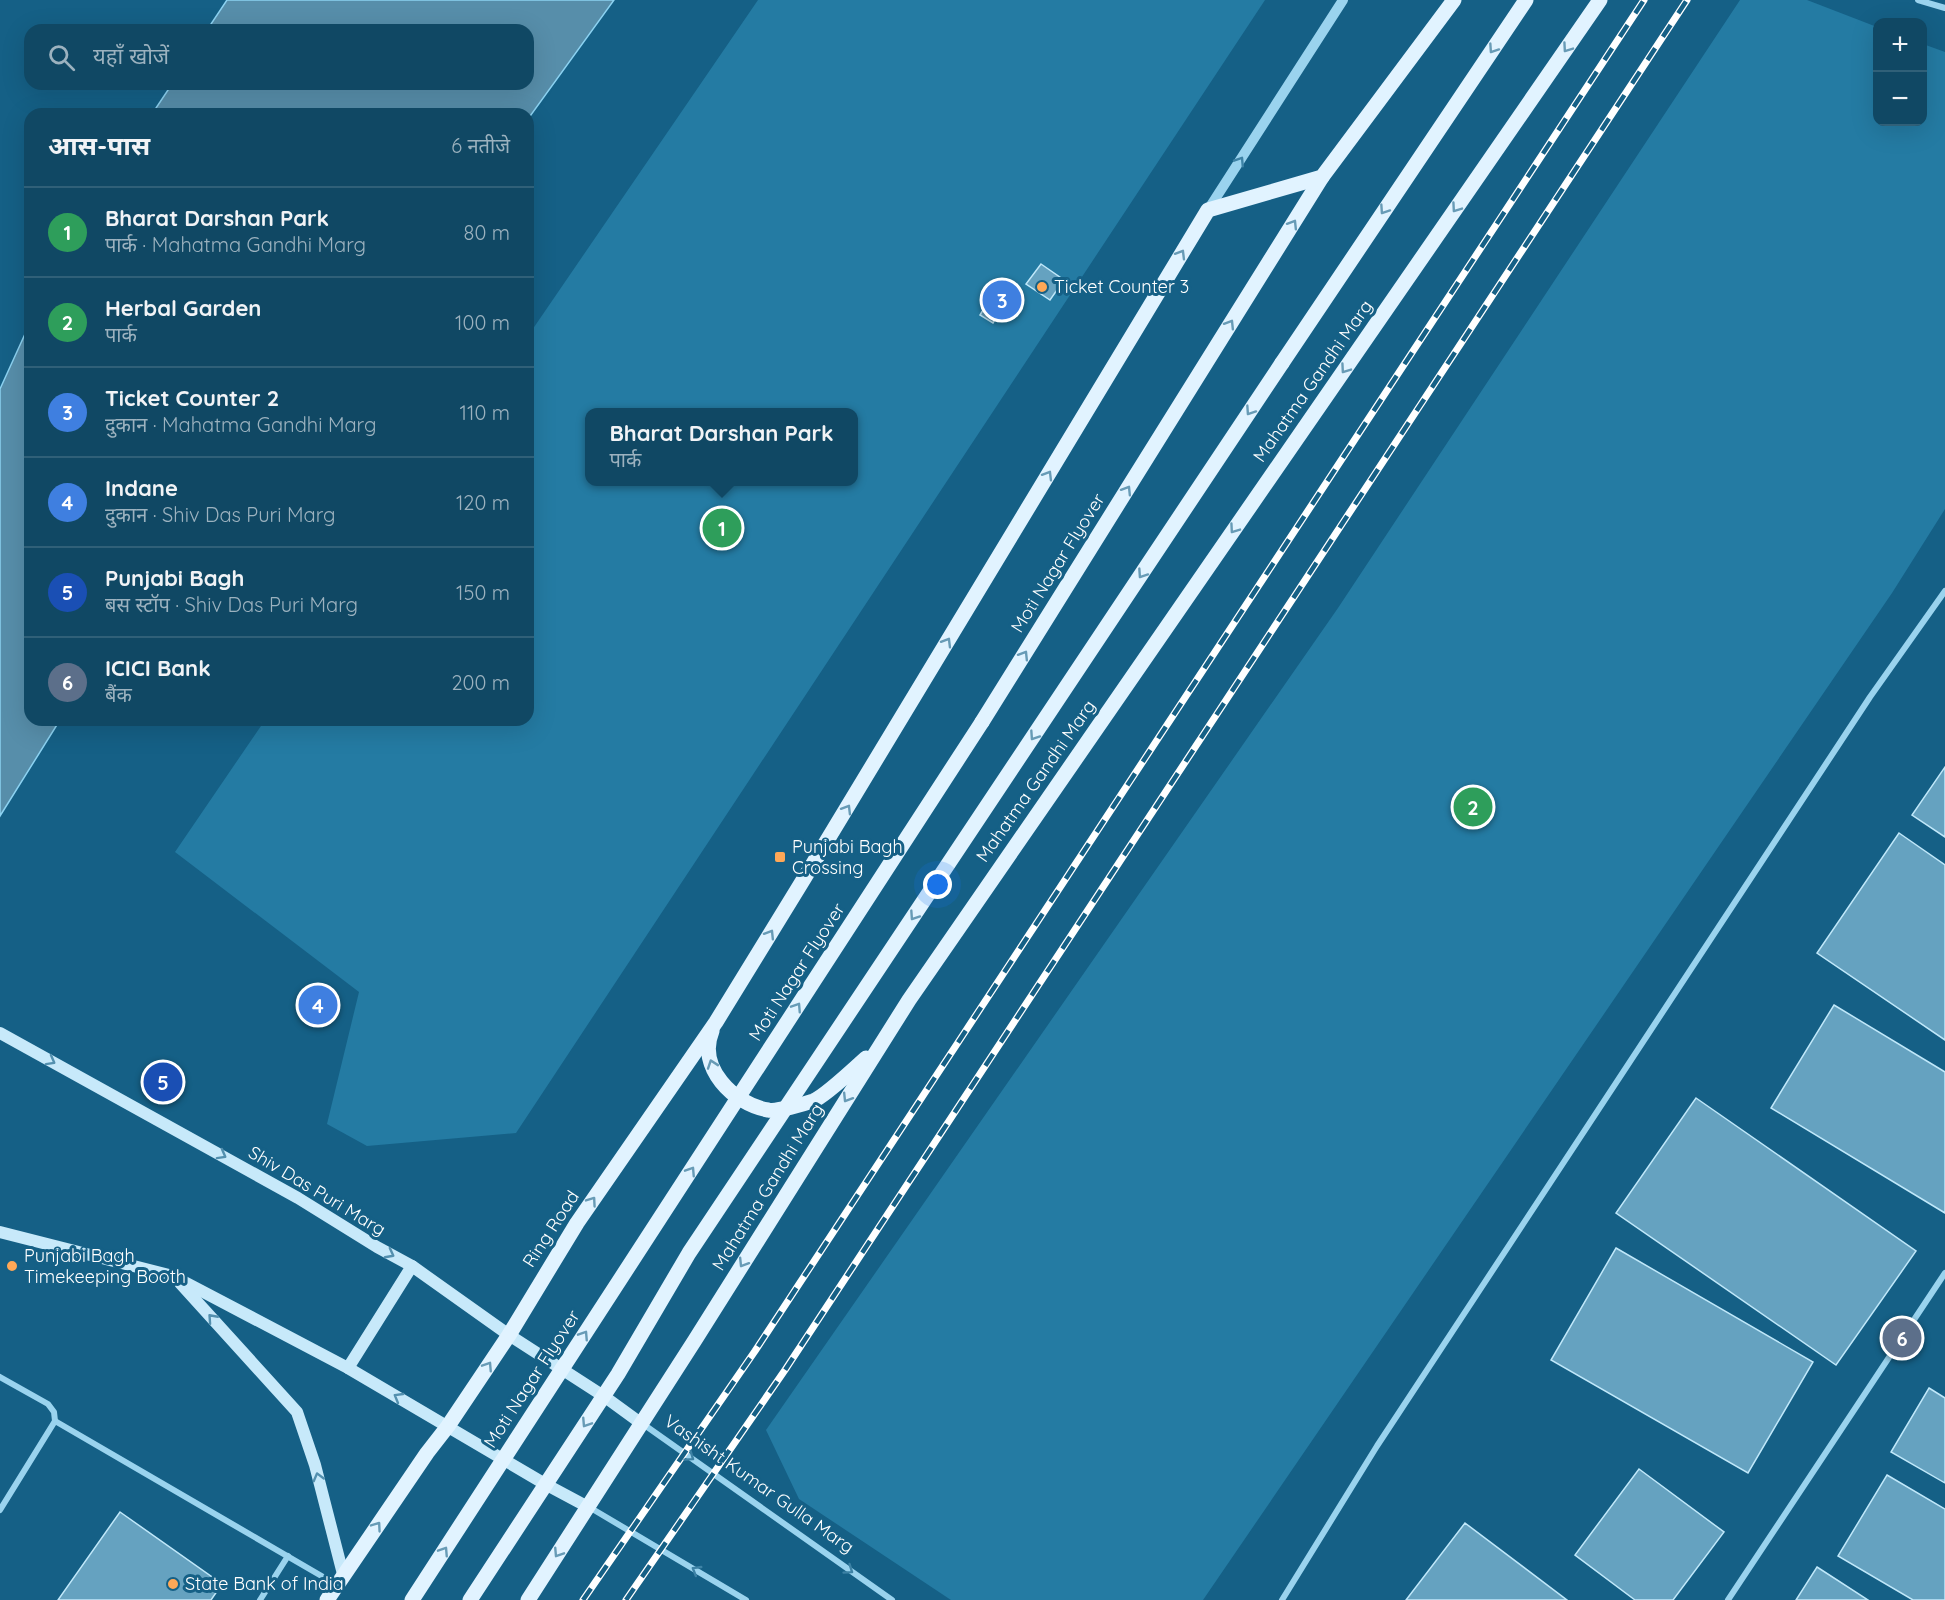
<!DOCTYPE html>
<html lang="hi">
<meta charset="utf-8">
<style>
:root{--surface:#104864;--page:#1e526d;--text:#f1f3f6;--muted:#9cb2bf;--line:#306078;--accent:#ffa857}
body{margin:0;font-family:Quicksand,"Noto Sans Devanagari",sans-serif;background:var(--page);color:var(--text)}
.controls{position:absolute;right:18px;top:18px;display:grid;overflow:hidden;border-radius:12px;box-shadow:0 6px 24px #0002}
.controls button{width:54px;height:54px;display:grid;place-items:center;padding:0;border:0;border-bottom:2px solid var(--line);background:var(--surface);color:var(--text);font:30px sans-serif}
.you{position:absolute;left:938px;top:885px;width:21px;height:21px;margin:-15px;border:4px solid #fff;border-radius:50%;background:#1a73e8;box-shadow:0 0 0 9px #1a73e833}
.badge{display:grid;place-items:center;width:39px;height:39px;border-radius:50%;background:var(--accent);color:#fff;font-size:20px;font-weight:700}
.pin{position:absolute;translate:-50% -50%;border:3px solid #fff;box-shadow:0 2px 6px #0006}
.popup{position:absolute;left:585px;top:408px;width:273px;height:78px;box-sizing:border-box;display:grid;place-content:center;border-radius:12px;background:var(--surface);filter:drop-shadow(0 2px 4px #0005);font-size:20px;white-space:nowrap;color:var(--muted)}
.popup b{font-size:22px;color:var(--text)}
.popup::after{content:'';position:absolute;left:50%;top:100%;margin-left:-12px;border:12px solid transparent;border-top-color:var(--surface)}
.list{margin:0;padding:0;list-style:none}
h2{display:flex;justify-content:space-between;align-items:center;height:78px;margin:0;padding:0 24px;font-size:26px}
h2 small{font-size:20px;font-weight:400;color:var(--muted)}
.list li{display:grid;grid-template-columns:39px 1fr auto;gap:18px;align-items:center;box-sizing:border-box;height:90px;padding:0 24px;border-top:2px solid var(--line)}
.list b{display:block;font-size:22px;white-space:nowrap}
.list p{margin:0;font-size:20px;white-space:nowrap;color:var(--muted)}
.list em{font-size:20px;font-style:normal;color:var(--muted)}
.icon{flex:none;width:33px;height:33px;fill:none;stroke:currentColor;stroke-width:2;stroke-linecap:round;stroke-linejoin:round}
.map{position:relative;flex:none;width:1945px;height:1600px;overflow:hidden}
.search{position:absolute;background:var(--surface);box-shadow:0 6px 24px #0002;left:24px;top:24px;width:510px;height:66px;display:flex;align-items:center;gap:15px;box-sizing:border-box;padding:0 21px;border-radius:18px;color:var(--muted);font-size:22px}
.panel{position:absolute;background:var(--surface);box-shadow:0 6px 24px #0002;left:24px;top:108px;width:510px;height:618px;border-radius:18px}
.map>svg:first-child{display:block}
.green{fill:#247ba3;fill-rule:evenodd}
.water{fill:#578eaa;stroke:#8cd2f1;stroke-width:1.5}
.building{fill:#65a2c0;stroke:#c0e8fa;stroke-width:1.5}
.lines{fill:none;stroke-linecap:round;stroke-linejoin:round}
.minor{stroke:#9ad3ee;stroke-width:6}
.tertiary{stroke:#9ad3ee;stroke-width:10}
.secondary{stroke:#c7e9fa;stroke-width:12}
.primary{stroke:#e1f3ff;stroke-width:15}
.rail-casing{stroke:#fff;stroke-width:7}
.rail{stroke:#156086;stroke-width:4.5;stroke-dasharray:14;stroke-linecap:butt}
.primary-bridge{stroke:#e1f3ff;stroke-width:15}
.oneway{stroke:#679bb6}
.oneway2{stroke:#3d82a5}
.oneway3{stroke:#5390af}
.poi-dot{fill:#ffa857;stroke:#156086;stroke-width:2}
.labels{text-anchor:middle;stroke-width:6;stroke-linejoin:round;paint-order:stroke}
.poi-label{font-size:18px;fill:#fff;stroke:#156086;text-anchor:start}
.street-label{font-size:18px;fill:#fff;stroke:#156086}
</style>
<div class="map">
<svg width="1945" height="1600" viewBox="0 0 1945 1600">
<rect width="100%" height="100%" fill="#156086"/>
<g class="green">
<path d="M 758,0 L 1265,0 L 516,1133 L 367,1146 L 327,1124 L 359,992 L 175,852 L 265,720 L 528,720 L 528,336 ZM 590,412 L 854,412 L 854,482 L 590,482 Z"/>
<polygon points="1740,0 1807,0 1877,27 1878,122 1922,122 1923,44 1945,52 1945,509 1892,593 1203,1600 951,1600 799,1499 766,1430 1338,608"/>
</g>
<g class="water">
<polygon points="227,0 614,0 528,119 528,114 152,114 172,84 528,84 528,30 207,30"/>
<polygon points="30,323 30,720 60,720 0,816 0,389"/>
</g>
<g class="building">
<polygon points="1041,264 1064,280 1050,300 1026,284"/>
<polygon points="994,291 1007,299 993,323 980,315"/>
<polygon points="1945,767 1945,837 1912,815"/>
<polygon points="1899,833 1945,865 1945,1040 1817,953"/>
<polygon points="1834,1005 1945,1072 1945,1213 1771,1108"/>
<polygon points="1696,1098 1916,1251 1836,1365 1616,1213"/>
<polygon points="1616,1248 1813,1362 1748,1473 1551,1360"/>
<polygon points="1929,1388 1945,1398 1945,1483 1891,1452"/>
<polygon points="1639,1469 1724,1532 1673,1600 1635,1600 1575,1555"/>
<polygon points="1887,1475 1945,1509 1945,1600 1913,1600 1838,1556"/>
<polygon points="120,1512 222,1584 211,1600 58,1600"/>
<polygon points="1465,1523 1567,1600 1406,1600"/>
<polygon points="1817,1567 1868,1600 1796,1600"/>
</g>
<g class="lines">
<g class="minor">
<polyline points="1918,0 1945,8"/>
<polyline points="0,1377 48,1404 54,1412 55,1421 0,1510"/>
<polyline points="55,1421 337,1585"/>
<polyline points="643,1424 892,1600"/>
<polyline points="589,1507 746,1600"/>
<polyline points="260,1600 288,1556"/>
<polyline points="1282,1600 1377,1446 1870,697 1945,591"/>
<polyline points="1728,1600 1945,1273"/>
</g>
<polyline class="tertiary" points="1208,210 1343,0"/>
<g class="secondary">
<polyline points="0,1033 298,1198 377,1247 412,1266 509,1335 605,1397 642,1424"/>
<polyline points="0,1232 173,1276 348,1368 545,1484 588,1507"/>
<polyline points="180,1283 297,1412 315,1465 343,1574"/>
<polyline points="348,1368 412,1266"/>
</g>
<g class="primary">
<polyline points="1282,363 1526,0"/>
<polyline points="982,722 1322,177"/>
<path d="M 712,1031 C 697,1067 733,1104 768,1110 C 776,1112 804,1104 813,1101 C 824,1097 855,1068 866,1058"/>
<polyline points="327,1600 427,1453 448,1426 509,1335 577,1223 716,1022 805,877 1208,210 1322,177 1454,0"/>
<polyline points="528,1600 695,1340 909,1000 1600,0"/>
</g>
<g class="rail-casing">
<g id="rail">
<polyline points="583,1600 755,1351 1644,0"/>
<polyline points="626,1600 785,1370 1687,0"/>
</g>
</g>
<use href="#rail" class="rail"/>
<g class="primary-bridge">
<polyline points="412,1600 982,722"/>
<polyline points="470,1600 618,1374 689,1253 1282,363"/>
</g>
</g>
<defs><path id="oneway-chevron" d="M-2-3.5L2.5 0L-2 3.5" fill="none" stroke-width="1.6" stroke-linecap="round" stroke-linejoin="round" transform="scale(1.5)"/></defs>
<g class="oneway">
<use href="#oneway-chevron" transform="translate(1567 48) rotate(125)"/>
<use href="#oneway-chevron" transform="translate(1493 49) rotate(124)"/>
<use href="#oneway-chevron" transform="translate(1456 208) rotate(125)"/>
<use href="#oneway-chevron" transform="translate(1384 210) rotate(124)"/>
<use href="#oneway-chevron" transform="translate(1293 224) rotate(-58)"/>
<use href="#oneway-chevron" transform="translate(1181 254) rotate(-59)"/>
<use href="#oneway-chevron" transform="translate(1230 324) rotate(-58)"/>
<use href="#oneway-chevron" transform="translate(1345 369) rotate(125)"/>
<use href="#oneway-chevron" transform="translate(1250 411) rotate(124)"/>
<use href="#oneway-chevron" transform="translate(1048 475) rotate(-59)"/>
<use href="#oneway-chevron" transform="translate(1127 490) rotate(-58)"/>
<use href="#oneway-chevron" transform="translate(1234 529) rotate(125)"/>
<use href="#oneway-chevron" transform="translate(1142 574) rotate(124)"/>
<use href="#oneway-chevron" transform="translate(947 642) rotate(-59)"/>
<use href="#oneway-chevron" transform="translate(1024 655) rotate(-58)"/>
<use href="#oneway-chevron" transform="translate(1034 736) rotate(124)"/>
<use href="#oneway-chevron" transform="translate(847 809) rotate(-59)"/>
<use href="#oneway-chevron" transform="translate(914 916) rotate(124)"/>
<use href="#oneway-chevron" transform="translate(770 934) rotate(-58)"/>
<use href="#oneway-chevron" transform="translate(797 1007) rotate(-57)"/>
<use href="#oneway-chevron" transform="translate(712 1064) rotate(-109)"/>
<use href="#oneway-chevron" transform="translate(847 1098) rotate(122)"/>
<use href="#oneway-chevron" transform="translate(691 1171) rotate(-57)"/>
<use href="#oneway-chevron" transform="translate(592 1201) rotate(-55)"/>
<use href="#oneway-chevron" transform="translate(743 1263) rotate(122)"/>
<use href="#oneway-chevron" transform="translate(584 1335) rotate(-57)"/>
<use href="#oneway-chevron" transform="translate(488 1366) rotate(-57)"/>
<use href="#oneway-chevron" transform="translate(586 1423) rotate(123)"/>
<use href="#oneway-chevron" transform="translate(377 1526) rotate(-55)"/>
<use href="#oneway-chevron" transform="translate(444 1551) rotate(-57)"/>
<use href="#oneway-chevron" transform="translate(558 1553) rotate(123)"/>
</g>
<g class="oneway2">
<use href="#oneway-chevron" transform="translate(1240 161) rotate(-57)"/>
<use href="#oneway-chevron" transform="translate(690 1457) rotate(35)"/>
<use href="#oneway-chevron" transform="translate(696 1570) rotate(-149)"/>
<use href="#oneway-chevron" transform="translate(849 1570) rotate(35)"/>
</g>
<g class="oneway3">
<use href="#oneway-chevron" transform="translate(51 1061) rotate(29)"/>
<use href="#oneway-chevron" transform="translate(222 1155) rotate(29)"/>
<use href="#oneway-chevron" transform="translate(390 1254) rotate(28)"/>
<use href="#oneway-chevron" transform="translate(212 1318) rotate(-132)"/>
<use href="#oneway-chevron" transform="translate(398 1397) rotate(-150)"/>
<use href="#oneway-chevron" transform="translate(318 1477) rotate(-105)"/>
</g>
<g class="poi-dot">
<circle cx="1042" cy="287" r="6"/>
<rect x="774" y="851" width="12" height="12" rx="3"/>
<circle cx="12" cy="1266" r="6"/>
<circle cx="173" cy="1584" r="6"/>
</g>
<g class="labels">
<g class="poi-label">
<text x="1054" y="293">Ticket Counter 3</text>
<text x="792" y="853">Punjabi Bagh<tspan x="792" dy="21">Crossing</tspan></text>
<text x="24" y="1262">Punjabi Bagh<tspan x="24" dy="21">Timekeeping Booth</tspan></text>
<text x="185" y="1590">State Bank of India</text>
</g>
<g class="street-label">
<text transform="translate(1313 381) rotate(-55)" y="6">Mahatma Gandhi Marg</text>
<text transform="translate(1058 563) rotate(-58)" y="6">Moti Nagar Flyover</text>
<text transform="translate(1036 781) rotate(-55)" y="6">Mahatma Gandhi Marg</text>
<text transform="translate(797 972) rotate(-57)" y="6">Moti Nagar Flyover</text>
<text transform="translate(768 1187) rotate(-58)" y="6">Mahatma Gandhi Marg</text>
<text transform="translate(317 1191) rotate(31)" y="6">Shiv Das Puri Marg</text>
<text transform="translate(551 1229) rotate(-57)" y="6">Ring Road</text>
<text transform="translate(532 1379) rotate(-57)" y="6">Moti Nagar Flyover</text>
<text transform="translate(759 1484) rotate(35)" y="6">Vashisht Kumar Gulla Marg</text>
</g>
</g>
</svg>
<div class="controls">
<button>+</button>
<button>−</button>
</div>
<div class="you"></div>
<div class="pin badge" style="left:722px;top:528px;background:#2e9e5b">1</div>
<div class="popup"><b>Bharat Darshan Park</b>पार्क</div>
<div class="pin badge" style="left:1473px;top:807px;background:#2e9e5b">2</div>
<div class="pin badge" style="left:1002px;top:300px;background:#3f7fe0">3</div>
<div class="pin badge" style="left:318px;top:1005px;background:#3f7fe0">4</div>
<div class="pin badge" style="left:163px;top:1082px;background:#1a4fb4">5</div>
<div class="pin badge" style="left:1902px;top:1338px;background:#5c6f8a">6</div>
<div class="search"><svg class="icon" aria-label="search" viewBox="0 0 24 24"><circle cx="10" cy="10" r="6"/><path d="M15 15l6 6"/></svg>यहाँ खोजें</div>
<section class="panel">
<h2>आस-पास<small>6 नतीजे</small></h2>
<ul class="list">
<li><span class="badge" style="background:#2e9e5b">1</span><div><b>Bharat Darshan Park</b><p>पार्क · Mahatma Gandhi Marg</p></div><em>80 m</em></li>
<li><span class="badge" style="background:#2e9e5b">2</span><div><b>Herbal Garden</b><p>पार्क</p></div><em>100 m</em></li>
<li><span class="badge" style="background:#3f7fe0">3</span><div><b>Ticket Counter 2</b><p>दुकान · Mahatma Gandhi Marg</p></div><em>110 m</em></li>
<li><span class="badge" style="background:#3f7fe0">4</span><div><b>Indane</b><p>दुकान · Shiv Das Puri Marg</p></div><em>120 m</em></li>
<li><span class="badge" style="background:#1a4fb4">5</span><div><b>Punjabi Bagh</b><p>बस स्टॉप · Shiv Das Puri Marg</p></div><em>150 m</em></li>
<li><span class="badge" style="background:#5c6f8a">6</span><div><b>ICICI Bank</b><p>बैंक</p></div><em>200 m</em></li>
</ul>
</section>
</div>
